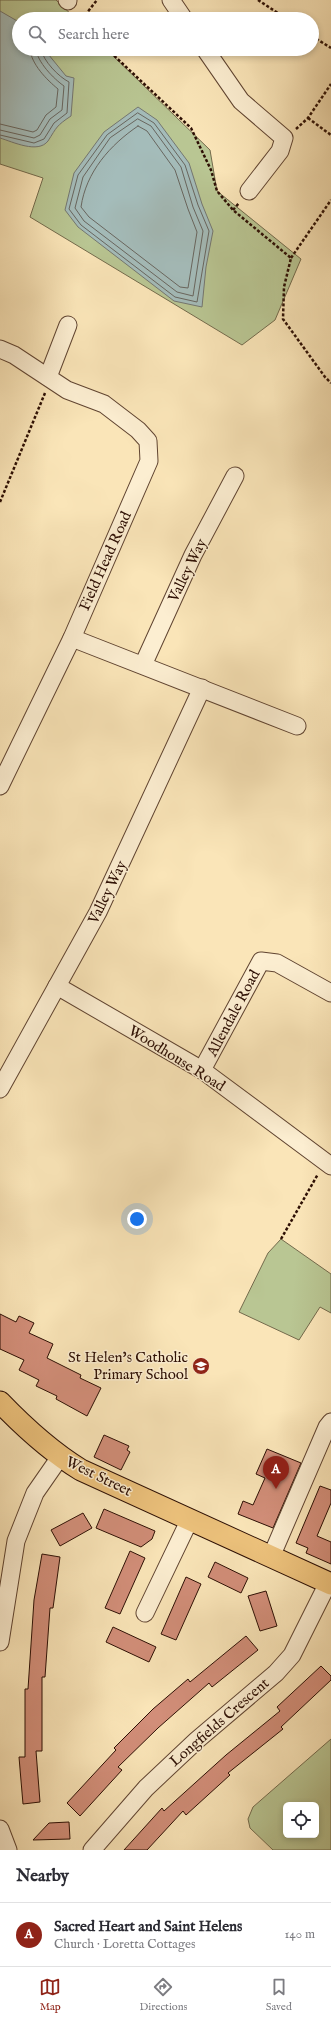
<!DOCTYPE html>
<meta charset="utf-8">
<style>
:root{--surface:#fff;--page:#f2f2f3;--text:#2b2b33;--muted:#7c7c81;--line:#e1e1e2;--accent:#8f2418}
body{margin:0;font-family:"IM FELL English",serif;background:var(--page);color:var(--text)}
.controls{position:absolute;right:12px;bottom:12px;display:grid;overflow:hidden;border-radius:6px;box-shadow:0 2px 6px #0003}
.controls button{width:36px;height:36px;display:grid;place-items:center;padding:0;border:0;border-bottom:1px solid var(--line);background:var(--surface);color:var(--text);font:20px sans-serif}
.you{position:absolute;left:137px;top:1219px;width:14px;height:14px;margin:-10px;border:3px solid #fff;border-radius:50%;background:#1a73e8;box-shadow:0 0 0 6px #1a73e833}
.badge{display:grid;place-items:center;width:26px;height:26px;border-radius:50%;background:var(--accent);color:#fff;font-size:13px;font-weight:700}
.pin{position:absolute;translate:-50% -33px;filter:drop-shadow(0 1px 2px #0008)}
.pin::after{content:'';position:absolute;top:21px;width:14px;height:12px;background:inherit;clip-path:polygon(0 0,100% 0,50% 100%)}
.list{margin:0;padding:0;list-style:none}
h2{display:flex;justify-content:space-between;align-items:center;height:52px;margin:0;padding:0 16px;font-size:17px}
h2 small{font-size:13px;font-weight:400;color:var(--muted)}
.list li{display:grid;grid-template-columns:26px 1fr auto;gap:12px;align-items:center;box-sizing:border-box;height:64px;padding:0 16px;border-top:1px solid var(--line)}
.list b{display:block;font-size:15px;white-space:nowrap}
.list p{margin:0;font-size:13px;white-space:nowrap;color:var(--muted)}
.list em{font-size:13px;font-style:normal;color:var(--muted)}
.icon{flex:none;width:22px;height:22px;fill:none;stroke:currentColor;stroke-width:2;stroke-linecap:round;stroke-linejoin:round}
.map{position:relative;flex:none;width:331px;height:1850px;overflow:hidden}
.search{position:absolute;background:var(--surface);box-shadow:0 2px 6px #0003;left:12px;right:12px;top:12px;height:44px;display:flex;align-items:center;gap:10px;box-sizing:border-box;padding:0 14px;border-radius:22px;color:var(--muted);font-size:15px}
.sheet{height:116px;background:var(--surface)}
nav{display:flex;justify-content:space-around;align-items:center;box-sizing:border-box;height:56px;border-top:1px solid var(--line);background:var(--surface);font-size:11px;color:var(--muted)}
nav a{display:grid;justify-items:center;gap:2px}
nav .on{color:var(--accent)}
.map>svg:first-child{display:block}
.green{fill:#b9c693;stroke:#736a4c;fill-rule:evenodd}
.water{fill:#a4bcba;stroke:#747771}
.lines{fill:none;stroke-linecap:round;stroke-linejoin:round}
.shore{stroke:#68665f;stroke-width:1}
.building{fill:#d28e79;stroke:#2d0f04}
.minor-casing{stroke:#604431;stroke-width:19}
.major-casing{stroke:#2d0f04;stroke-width:23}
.path{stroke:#2d0f04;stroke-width:2.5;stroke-dasharray:3 2;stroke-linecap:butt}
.minor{stroke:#fceed1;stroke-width:17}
.major{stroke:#edc27c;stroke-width:21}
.labels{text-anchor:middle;stroke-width:3;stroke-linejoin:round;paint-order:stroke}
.street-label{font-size:15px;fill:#2d0f04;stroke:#fceed1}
.poi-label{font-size:15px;fill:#2d0f04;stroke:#fceed1;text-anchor:end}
</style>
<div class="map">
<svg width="331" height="1850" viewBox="0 0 331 1850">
<rect width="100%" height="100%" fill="#fae5b8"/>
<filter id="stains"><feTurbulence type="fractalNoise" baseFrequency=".005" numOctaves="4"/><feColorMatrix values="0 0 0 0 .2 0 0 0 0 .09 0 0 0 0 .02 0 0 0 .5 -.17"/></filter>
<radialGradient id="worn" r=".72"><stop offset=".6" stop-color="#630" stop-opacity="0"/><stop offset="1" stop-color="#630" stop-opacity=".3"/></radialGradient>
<g class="green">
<polygon points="0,0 56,0 76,19 19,19 19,49 106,49 210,150 217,191 301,259 275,320 242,345 30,217 43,178 0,164"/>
<polygon points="281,1239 331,1274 331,1313 320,1307 299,1340 239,1312 268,1253"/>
<path d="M 331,1739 L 331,1850 L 273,1850 L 250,1828 L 248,1819 L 253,1807 ZM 286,1805 L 316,1805 L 316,1835 L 286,1835 Z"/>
</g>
<g class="water">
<path d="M 0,11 L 19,22 L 19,49 L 44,49 L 66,76 L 74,78 L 71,116 C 56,126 57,127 48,141 C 38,154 13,142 0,138 Z"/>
<polygon points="138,107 157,120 189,163 202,204 213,231 206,267 202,307 174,301 78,227 65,210 74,173 104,132"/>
</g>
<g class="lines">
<g class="shore">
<polygon points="138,113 154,123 185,165 198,205 209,231 197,302 175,297 81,225 69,209 78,175 107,135"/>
<polygon points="138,119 151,126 181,167 193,207 203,231 193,296 177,292 84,221 75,208 83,177 110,138"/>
<path d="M 0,124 L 33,132 L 37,130 L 46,115 L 56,107 L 58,89 C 47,80 31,64 30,49"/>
<path d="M 138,126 L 147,131 L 175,170 L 188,209 L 197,232 L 188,288 L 180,287 L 89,217 L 81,207 C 86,172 110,145 138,126 Z"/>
<path d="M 0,130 L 34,138 L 40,135 L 50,119 L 62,110 L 64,86 C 54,79 37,62 36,49"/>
<path d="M 0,135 L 34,143 L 44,139 L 54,123 L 67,113 L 69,82 C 59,77 43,61 41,49"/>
</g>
</g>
<g class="building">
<polygon points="0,1314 16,1322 19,1316 34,1323 29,1333 53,1344 47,1358 81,1375 80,1378 101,1388 87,1416 56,1399 57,1396 36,1386 39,1380 19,1370 24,1360 0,1349"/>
<polygon points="104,1435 129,1446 127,1450 130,1452 121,1470 94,1457"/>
<polygon points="267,1449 301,1463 273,1528 238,1514 243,1501 253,1505 265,1478 256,1474"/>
<polygon points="320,1486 331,1490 331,1503 317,1536 331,1542 331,1564 306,1553 308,1548 296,1543"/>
<polygon points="104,1509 155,1531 152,1539 141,1547 96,1528"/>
<polygon points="83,1513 92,1528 60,1546 51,1530"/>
<polygon points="130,1551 145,1558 120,1614 105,1608"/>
<polygon points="42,1554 60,1557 53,1608 50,1608 45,1677 42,1677 42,1751 36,1751 40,1802 23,1804 19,1757 25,1757 25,1689 28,1689 34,1600"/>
<polygon points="215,1562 248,1578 241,1593 208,1577"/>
<polygon points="186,1577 201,1584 176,1640 161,1634"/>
<polygon points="266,1591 277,1626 260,1631 248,1596"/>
<polygon points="113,1627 156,1647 149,1662 106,1642"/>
<polygon points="246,1636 258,1650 212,1687 209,1683 158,1728 118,1767 122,1770 80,1816 67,1803 116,1750 114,1748 153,1709 188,1679 190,1682"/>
<polygon points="321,1666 331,1676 331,1680 281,1727 283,1729 228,1773 230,1775 186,1815 183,1811 147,1850 124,1850 162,1808 164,1811 226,1755 280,1711 277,1707"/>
<polygon points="69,1822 70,1839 33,1840 49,1823"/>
</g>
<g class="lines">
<g class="minor-casing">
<g id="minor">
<polyline points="67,0 68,1"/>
<polyline points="171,0 184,19"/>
<polyline points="205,49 241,101 284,138 280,151 249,191"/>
<polyline points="0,349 14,355 67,390 104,404 138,430 148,441 149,461 72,638 0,786"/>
<polyline points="48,377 68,325"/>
<polyline points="72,638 297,726"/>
<polyline points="143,665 193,555 235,476"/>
<polyline points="57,986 202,1070 331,1166"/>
<polyline points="202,1070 261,961 277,963 331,993"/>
<polyline points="0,1089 98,912 202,688"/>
<polyline points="271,1557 327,1427 331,1422"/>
<polyline points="145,1613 190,1519"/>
<polyline points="0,1642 16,1541 35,1493 60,1457"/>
<polyline points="0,1829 8,1850"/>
<polyline points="92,1850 146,1788 197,1740 276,1673 292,1655 328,1583"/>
</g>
</g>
<g class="major-casing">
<path id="major" d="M 0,1402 C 25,1428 50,1451 81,1470 L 331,1584"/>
</g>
<g class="path">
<polyline points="258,0 287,19"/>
<polyline points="82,19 97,0"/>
<polyline points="312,36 331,48"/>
<polyline points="107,49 191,128 211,170 217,191 233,210 291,258 284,287 283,319 325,377 331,383"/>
<polyline points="308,118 331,135"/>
<polyline points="296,129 308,118 331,84"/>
<polyline points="233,210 239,203"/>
<polyline points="291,258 331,200"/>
<polyline points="0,502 45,393"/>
<polyline points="281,1239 318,1174"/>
</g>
<use href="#minor" class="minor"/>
<use href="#major" class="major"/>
</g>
<defs>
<g id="school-disc" transform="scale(0.9)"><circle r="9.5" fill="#8f2418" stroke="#fceed1"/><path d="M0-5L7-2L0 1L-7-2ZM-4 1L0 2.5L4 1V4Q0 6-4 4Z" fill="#fff"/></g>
</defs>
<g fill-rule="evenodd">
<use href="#school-disc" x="201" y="1366"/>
</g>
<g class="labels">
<g class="street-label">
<text transform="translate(105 561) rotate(-66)" y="5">Field Head Road</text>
<text transform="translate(187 570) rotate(-64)" y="5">Valley Way</text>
<text transform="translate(107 892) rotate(-64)" y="5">Valley Way</text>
<text transform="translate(233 1013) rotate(-62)" y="5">Allendale Road</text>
<text transform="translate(177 1058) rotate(32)" y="5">Woodhouse Road</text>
<text transform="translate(99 1476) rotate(26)" y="5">West Street</text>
<text transform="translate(219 1722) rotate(-41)" y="5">Longfields Crescent</text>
</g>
<g class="poi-label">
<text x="188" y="1362">St Helen's Catholic<tspan x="188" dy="17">Primary School</tspan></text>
</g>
</g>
<rect width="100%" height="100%" filter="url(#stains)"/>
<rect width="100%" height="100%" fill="url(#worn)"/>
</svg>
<div class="controls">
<button><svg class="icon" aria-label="locate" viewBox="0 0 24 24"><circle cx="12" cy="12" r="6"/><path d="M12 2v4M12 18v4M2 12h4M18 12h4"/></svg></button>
</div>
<div class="you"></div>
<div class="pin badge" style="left:276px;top:1489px">A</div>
<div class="search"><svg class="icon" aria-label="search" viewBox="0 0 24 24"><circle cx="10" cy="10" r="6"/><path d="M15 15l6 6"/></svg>Search here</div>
</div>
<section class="sheet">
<h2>Nearby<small></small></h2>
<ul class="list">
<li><span class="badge">A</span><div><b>Sacred Heart and Saint Helens</b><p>Church · Loretta Cottages</p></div><em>140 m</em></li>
</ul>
</section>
<nav>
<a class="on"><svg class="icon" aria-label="map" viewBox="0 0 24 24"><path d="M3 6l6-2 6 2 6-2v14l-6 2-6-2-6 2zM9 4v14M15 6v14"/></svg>Map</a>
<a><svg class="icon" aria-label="directions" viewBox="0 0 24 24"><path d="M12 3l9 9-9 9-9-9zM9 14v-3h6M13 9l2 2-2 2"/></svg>Directions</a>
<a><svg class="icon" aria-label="saved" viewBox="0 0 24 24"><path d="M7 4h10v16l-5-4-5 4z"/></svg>Saved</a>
</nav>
